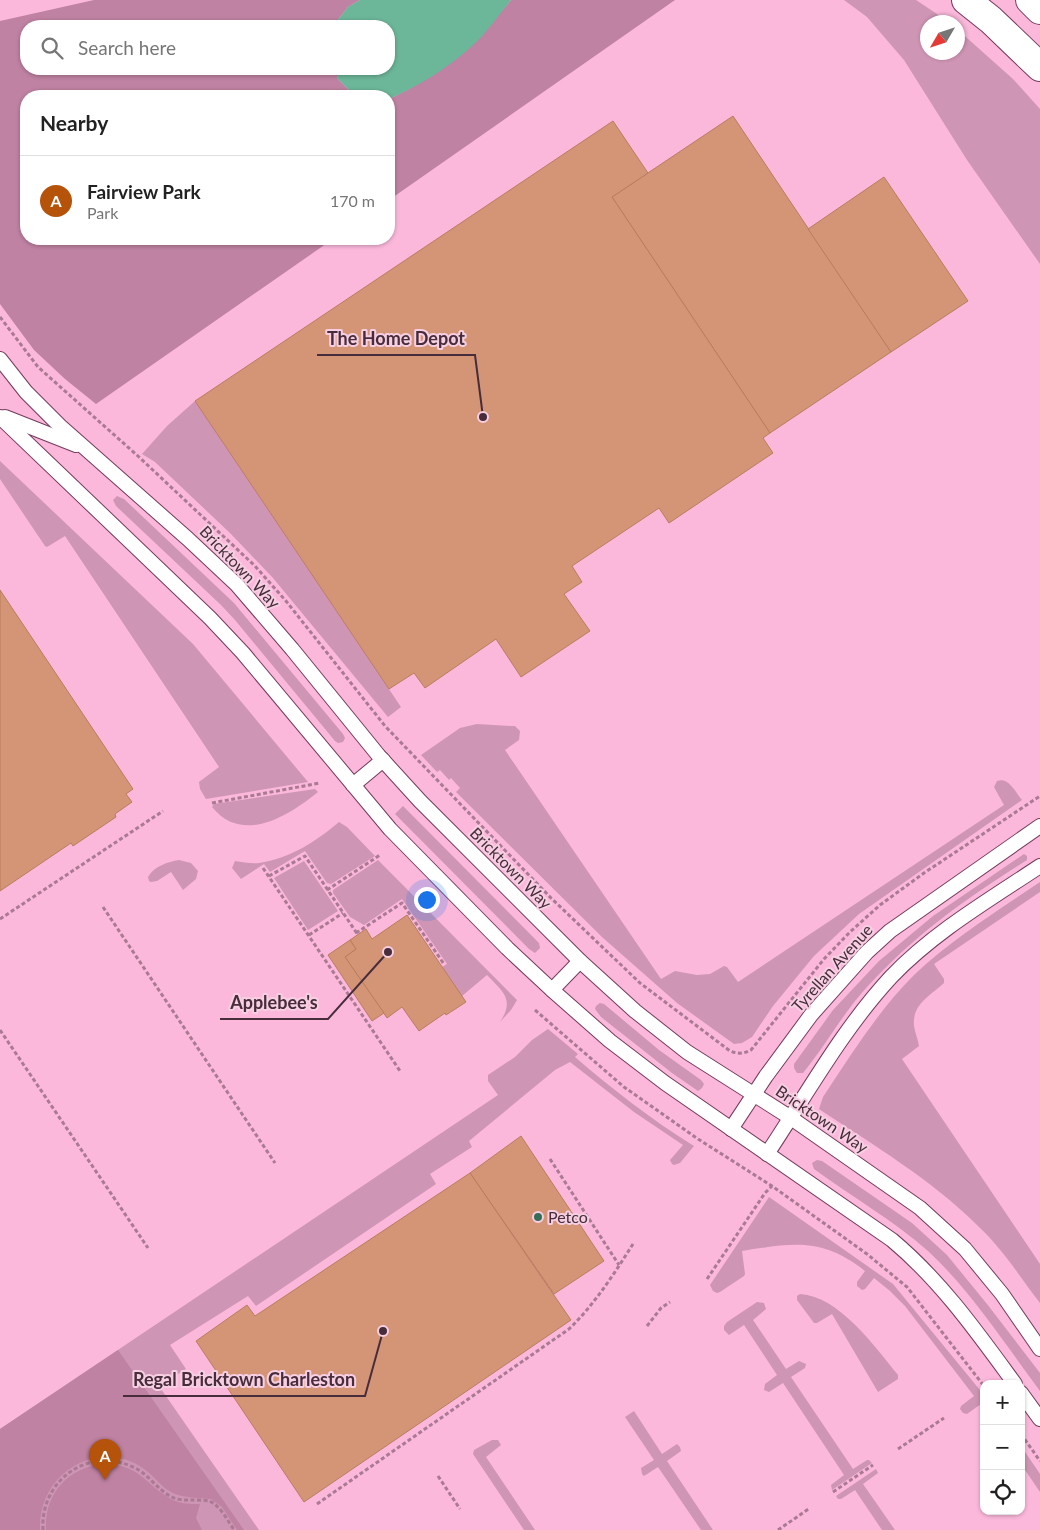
<!DOCTYPE html>
<meta charset="utf-8">
<style>
:root{--surface:#fff;--page:#f6f6f6;--text:#222;--muted:#767676;--line:#e0e0e0;--accent:#b45309}
body{margin:0;font-family:Lato,sans-serif;background:var(--page);color:var(--text)}
.controls{position:absolute;right:15px;bottom:15px;display:grid;overflow:hidden;border-radius:10px;box-shadow:0 1px 4px #0004}
.controls button{width:45px;height:45px;display:grid;place-items:center;padding:0;border:0;border-bottom:1px solid var(--line);background:var(--surface);color:var(--text);font:25px sans-serif}
.compass{position:absolute;left:920px;top:15px;width:45px;height:45px;border-radius:50%;background:var(--surface);box-shadow:0 1px 4px #0004;rotate:231deg}
.you{position:absolute;left:426px;top:899px;width:18px;height:18px;margin:-12px;border:4px solid #fff;border-radius:50%;background:#1a73e8;box-shadow:0 0 0 8px #1a73e833}
.badge{display:grid;place-items:center;width:32px;height:32px;border-radius:50%;background:var(--accent);color:#fff;font-size:16px;font-weight:700}
.pin{position:absolute;translate:-50% -41px;filter:drop-shadow(0 1px 2px #0008)}
.pin::after{content:'';position:absolute;top:26px;width:18px;height:15px;background:inherit;clip-path:polygon(0 0,100% 0,50% 100%)}
.list{margin:0;padding:0;list-style:none}
h2{display:flex;justify-content:space-between;align-items:center;height:65px;margin:0;padding:0 20px;font-size:21px}
h2 small{font-size:16px;font-weight:400;color:var(--muted)}
.list li{display:grid;grid-template-columns:32px 1fr auto;gap:15px;align-items:center;box-sizing:border-box;height:90px;padding:0 20px;border-top:1px solid var(--line)}
.list b{display:block;font-size:19px;white-space:nowrap}
.list p{margin:0;font-size:16px;white-space:nowrap;color:var(--muted)}
.list em{font-size:16px;font-style:normal;color:var(--muted)}
.icon{flex:none;width:28px;height:28px;fill:none;stroke:currentColor;stroke-width:2;stroke-linecap:round;stroke-linejoin:round}
.map{position:relative;flex:none;width:1040px;height:1530px;overflow:hidden}
.search{position:absolute;background:var(--surface);box-shadow:0 1px 4px #0004;left:20px;top:20px;width:375px;height:55px;display:flex;align-items:center;gap:12px;box-sizing:border-box;padding:0 18px;border-radius:20px;color:var(--muted);font-size:19px}
.panel{position:absolute;background:var(--surface);box-shadow:0 1px 4px #0004;left:20px;top:90px;width:375px;height:155px;border-radius:20px}
.map>svg:first-child{display:block}
.green{fill:#cf95b4}
.forest{fill:#bf82a2}
.water{fill:#6cb699}
.building{fill:#d49577;stroke:#ba7c5f}
.lines{fill:none;stroke-linecap:round;stroke-linejoin:round}
.lane-casing{stroke:#733b5b;stroke-width:16}
.secondary-casing{stroke:#733b5b;stroke-width:30}
.path{stroke:#aa7a93;stroke-width:3;stroke-dasharray:4 2.5;stroke-linecap:butt}
.lane{stroke:#fff;stroke-width:14}
.secondary{stroke:#fff;stroke-width:28}
.poi-dot{fill:#346e58;stroke:#f7cfe3;stroke-width:2}
.labels{text-anchor:middle;stroke-width:4;stroke-linejoin:round;paint-order:stroke}
.street-label{font-size:16px;fill:#472d3b;stroke:#f7cfe3}
.poi-label{font-size:16px;fill:#472d3b;stroke:#f7cfe3;text-anchor:start}
.leader{fill:none;stroke:#472d3b;stroke-width:2}
.callout-dot{fill:#472d3b;stroke:#f7cfe3;stroke-width:2}
.callout-label{font-size:18px;text-anchor:middle;font-weight:bold;fill:#472d3b;stroke:#f7cfe3;stroke-width:4;stroke-linejoin:round;paint-order:stroke}
</style>
<div class="map">
<svg width="1040" height="1530" viewBox="0 0 1040 1530">
<rect width="100%" height="100%" fill="#fbb8db"/>
<g class="green">
<polygon points="844,0 916,0 949,22 928,22 928,52 958,52 958,30 1013,79 1040,109 1040,264 967,160 904,60 867,17"/>
<polygon points="195,401 401,707 388,717 273,578 231,534 155,462 142,454 167,426"/>
<polygon points="0,461 193,644 308,782 206,799 200,789 199,782 219,767 65,536 47,547 45,546 0,479"/>
<polygon points="117,496 124,499 234,603 343,734 345,738 343,742 338,743 335,741 235,620 221,605 116,506 113,500"/>
<path d="M 477,724 L 511,726 L 515,726 L 520,731 L 519,740 L 505,750 L 661,979 L 675,971 L 697,975 L 710,974 L 724,966 L 727,967 L 738,982 L 1004,805 L 994,787 L 997,781 C 1009,777 1015,792 1022,800 L 859,914 L 814,956 L 773,1006 L 752,1037 L 742,1043 L 734,1044 L 677,1003 L 602,937 L 456,792 L 460,788 L 451,778 L 449,780 L 440,770 L 437,772 L 421,755 L 460,728 Z"/>
<path d="M 315,789 L 318,792 C 288,816 243,845 212,807 L 214,804 Z"/>
<polygon points="403,806 539,943 540,948 535,953 529,949 395,814"/>
<path d="M 339,822 L 347,827 L 375,856 L 331,884 L 327,883 L 305,851 L 270,872 L 264,864 L 241,879 L 232,868 L 235,861 C 243,862 251,864 259,863 C 289,859 317,841 339,822 Z"/>
<path d="M 1024,854 L 1027,856 L 1027,860 C 969,896 913,936 867,987 C 843,1013 826,1045 803,1073 L 797,1073 L 794,1068 L 794,1064 L 833,1010 L 879,961 L 933,916 Z"/>
<path d="M 179,860 L 191,863 L 198,871 L 196,879 L 183,890 L 171,872 L 157,881 L 151,882 L 149,881 L 148,877 C 154,866 168,862 179,860 Z"/>
<path d="M 378,860 L 517,1000 L 511,1010 L 500,1022 C 515,999 503,992 487,975 L 462,996 L 442,967 L 447,964 L 402,899 L 364,925 L 350,917 L 333,893 L 333,890 Z"/>
<polygon points="304,861 338,911 308,930 274,878"/>
<path d="M 1040,882 L 1040,892 L 934,964 L 944,979 L 944,983 C 930,996 912,1004 914,1026 C 915,1033 918,1039 919,1046 L 902,1059 L 1040,1264 L 1040,1303 C 1020,1277 1002,1248 978,1226 C 931,1179 873,1145 819,1109 L 823,1097 C 851,1055 878,1011 914,975 C 952,939 997,911 1040,882 Z"/>
<polygon points="600,1003 604,1004 659,1050 701,1080 704,1084 702,1088 698,1091 672,1073 601,1017 595,1009 596,1006"/>
<path d="M 548,1029 L 578,1054 L 575,1057 C 612,1089 652,1120 694,1146 L 680,1163 L 674,1165 L 672,1164 L 670,1160 L 683,1145 L 634,1112 L 570,1062 L 555,1070 L 469,1141 L 472,1147 L 430,1174 L 436,1184 L 256,1306 L 248,1296 L 170,1345 L 186,1369 L 159,1386 L 259,1530 L 0,1530 L 0,1429 L 498,1095 L 488,1081 L 488,1075 L 515,1057 L 532,1040 Z"/>
<path d="M 817,1160 L 822,1161 L 912,1223 L 947,1255 L 987,1304 L 1040,1373 L 1040,1391 C 1005,1344 971,1291 928,1251 C 893,1220 852,1197 814,1169 L 812,1163 Z"/>
<path d="M 769,1197 L 893,1284 L 984,1395 L 984,1408 L 981,1404 L 967,1414 L 963,1413 L 960,1409 L 961,1406 L 974,1396 L 905,1306 L 890,1291 L 874,1278 L 865,1289 L 862,1290 L 857,1286 L 857,1282 L 865,1271 C 822,1237 793,1243 742,1251 L 745,1274 L 744,1276 L 720,1292 L 717,1293 L 713,1291 L 710,1285 Z"/>
<path d="M 800,1294 C 839,1296 875,1347 898,1375 L 898,1379 L 878,1392 L 832,1314 L 817,1323 L 814,1323 L 797,1300 L 797,1296 Z"/>
<polygon points="757,1302 764,1303 766,1309 753,1320 786,1369 799,1361 806,1364 805,1368 791,1377 853,1469 867,1460 869,1460 872,1463 832,1490 831,1485 844,1475 783,1383 769,1392 764,1390 765,1384 777,1375 744,1325 729,1335 724,1330 724,1326 727,1322"/>
<polygon points="634,1411 662,1454 677,1444 680,1447 681,1451 667,1461 713,1530 701,1530 658,1467 644,1476 642,1474 641,1468 654,1460 625,1417"/>
<polygon points="492,1440 498,1440 501,1445 486,1457 535,1530 524,1530 473,1454 474,1450"/>
<polygon points="1021,1446 1040,1474 1040,1492 1021,1464"/>
<polygon points="876,1469 878,1473 863,1484 895,1530 882,1530 855,1490 841,1499 838,1499 836,1496"/>
</g>
<g class="forest">
<polygon points="94,0 360,0 348,7 333,26 26,26 26,69 335,69 338,79 355,96 26,96 26,239 333,239 96,404 65,379 34,350 0,304 0,21"/>
<path d="M 511,0 L 675,0 L 389,200 L 389,99 C 438,77 478,41 511,0 Z"/>
<path d="M 118,1350 L 244,1530 L 237,1530 L 222,1507 L 211,1499 C 199,1498 184,1498 173,1493 C 162,1488 154,1476 144,1469 C 118,1450 85,1454 62,1475 C 47,1488 39,1510 40,1530 L 0,1530 L 0,1429 Z"/>
<path d="M 102,1464 C 142,1464 143,1484 173,1500 C 181,1504 191,1504 200,1504 L 196,1518 L 202,1530 L 46,1530 C 44,1495 67,1468 102,1464 Z"/>
</g>
<path class="water" d="M 360,0 L 511,0 C 498,16 486,34 471,47 C 447,69 418,86 389,99 L 389,96 L 355,96 L 338,79 L 335,69 L 389,69 L 389,26 L 333,26 L 348,7 Z"/>
<g class="building">
<polygon points="733,116 891,352 770,433 612,197"/>
<polygon points="613,121 648,173 612,197 770,433 763,438 773,453 669,523 659,508 572,566 582,582 564,594 590,631 521,677 496,639 425,688 414,673 389,689 195,401"/>
<polygon points="884,177 968,301 891,352 808,229"/>
<polygon points="0,590 133,789 126,794 132,802 115,814 116,817 73,846 71,843 0,891"/>
<polygon points="407,915 466,1002 446,1015 445,1013 419,1031 402,1007 387,1018 345,957 356,949 350,940 366,929 372,939"/>
<polygon points="350,940 356,949 345,957 384,1013 372,1021 328,955"/>
<polygon points="521,1136 604,1261 554,1294 470,1173"/>
<polygon points="470,1173 571,1320 304,1502 196,1341 247,1305 255,1316"/>
</g>
<g class="lines">
<g class="lane-casing">
<g id="lane">
<polyline points="0,359 26,392 60,426 188,539 237,585 292,649 379,756 420,801 580,961 635,1011 687,1052 791,1118 920,1208 965,1249 1002,1294 1040,1349"/>
<path d="M 0,417 L 210,618 L 243,653 L 390,829 L 507,948 L 552,990 L 610,1041 L 665,1083 L 892,1240 C 941,1281 977,1332 1015,1384"/>
<polyline points="5,417 76,445"/>
<polyline points="353,785 383,760"/>
<polyline points="552,990 580,961"/>
<polyline points="731,1129 766,1076 811,1015 867,952 890,931 1040,826"/>
<path d="M 767,1154 C 807,1094 842,1030 891,977 C 934,932 989,900 1040,866"/>
<polyline points="1021,1393 1040,1419"/>
</g>
</g>
<g class="secondary-casing">
<g id="secondary">
<polyline points="966,0 991,20 1040,67"/>
<polyline points="1030,0 1040,10"/>
</g>
</g>
<g class="path">
<path d="M 0,317 L 38,367 L 139,457 L 255,566 L 286,601 L 385,726 L 551,898 L 640,983 L 730,1051 C 738,1054 743,1054 751,1050 L 824,959 L 850,932 L 880,905 L 924,873 L 1040,796"/>
<polyline points="212,803 320,783"/>
<polyline points="263,868 400,1071"/>
<polyline points="269,876 305,856 358,935"/>
<polyline points="327,890 380,855"/>
<polyline points="103,907 275,1163"/>
<polyline points="0,919 163,811"/>
<polyline points="356,933 402,903 444,964"/>
<polyline points="309,935 343,913"/>
<polyline points="535,1010 624,1087 698,1139 772,1186 867,1254 907,1287 984,1386"/>
<polyline points="0,1030 148,1248"/>
<polyline points="550,1159 619,1265"/>
<polyline points="707,1279 765,1193 772,1186"/>
<polyline points="647,1326 661,1308 670,1302"/>
<polyline points="1021,1434 1040,1461"/>
<polyline points="898,1449 944,1418"/>
<polyline points="438,1476 460,1509"/>
<polyline points="833,1492 873,1465"/>
<path d="M 317,1504 L 569,1329 C 594,1305 614,1274 633,1244"/>
<path d="M 43,1530 C 40,1481 87,1446 133,1467 C 148,1473 157,1490 172,1497 C 177,1500 184,1500 190,1500 C 196,1500 204,1500 209,1501 C 220,1505 228,1521 234,1530"/>
<polyline points="778,1530 810,1508"/>
</g>
<use href="#lane" class="lane"/>
<use href="#secondary" class="secondary"/>
</g>
<circle class="poi-dot" cx="538" cy="1217" r="5"/>
<g class="labels">
<g class="street-label">
<text transform="translate(240 567) rotate(46)" y="6">Bricktown Way</text>
<text transform="translate(511 868) rotate(45)" y="6">Bricktown Way</text>
<text transform="translate(832 968) rotate(-48)" y="6">Tyrellan Avenue</text>
<text transform="translate(822 1119) rotate(34)" y="6">Bricktown Way</text>
</g>
<g class="poi-label">
<text x="548" y="1223">Petco</text>
</g>
</g>
<path class="leader" d="M483 417L475 355H317M388 952L328 1019H220M383 1331L365 1396H123"/>
<g class="callout-dot">
<circle cx="483" cy="417" r="5"/>
<circle cx="388" cy="952" r="5"/>
<circle cx="383" cy="1331" r="5"/>
</g>
<g class="callout-label">
<text x="396" y="345">The Home Depot</text>
<text x="274" y="1009">Applebee's</text>
<text x="244" y="1386">Regal Bricktown Charleston</text>
</g>
</svg>
<div class="controls">
<button>+</button>
<button>−</button>
<button><svg class="icon" aria-label="locate" viewBox="0 0 24 24"><circle cx="12" cy="12" r="6"/><path d="M12 2v4M12 18v4M2 12h4M18 12h4"/></svg></button>
</div>
<svg class="compass" viewBox="-18 -18 36 36"><path d="M0-13l5 13h-10z" fill="#e53935"/><path d="M0 13l5-13h-10z" fill="#767676"/></svg>
<div class="you"></div>
<div class="pin badge" style="left:105px;top:1480px">A</div>
<div class="search"><svg class="icon" aria-label="search" viewBox="0 0 24 24"><circle cx="10" cy="10" r="6"/><path d="M15 15l6 6"/></svg>Search here</div>
<section class="panel">
<h2>Nearby<small></small></h2>
<ul class="list">
<li><span class="badge">A</span><div><b>Fairview Park</b><p>Park</p></div><em>170 m</em></li>
</ul>
</section>
</div>
